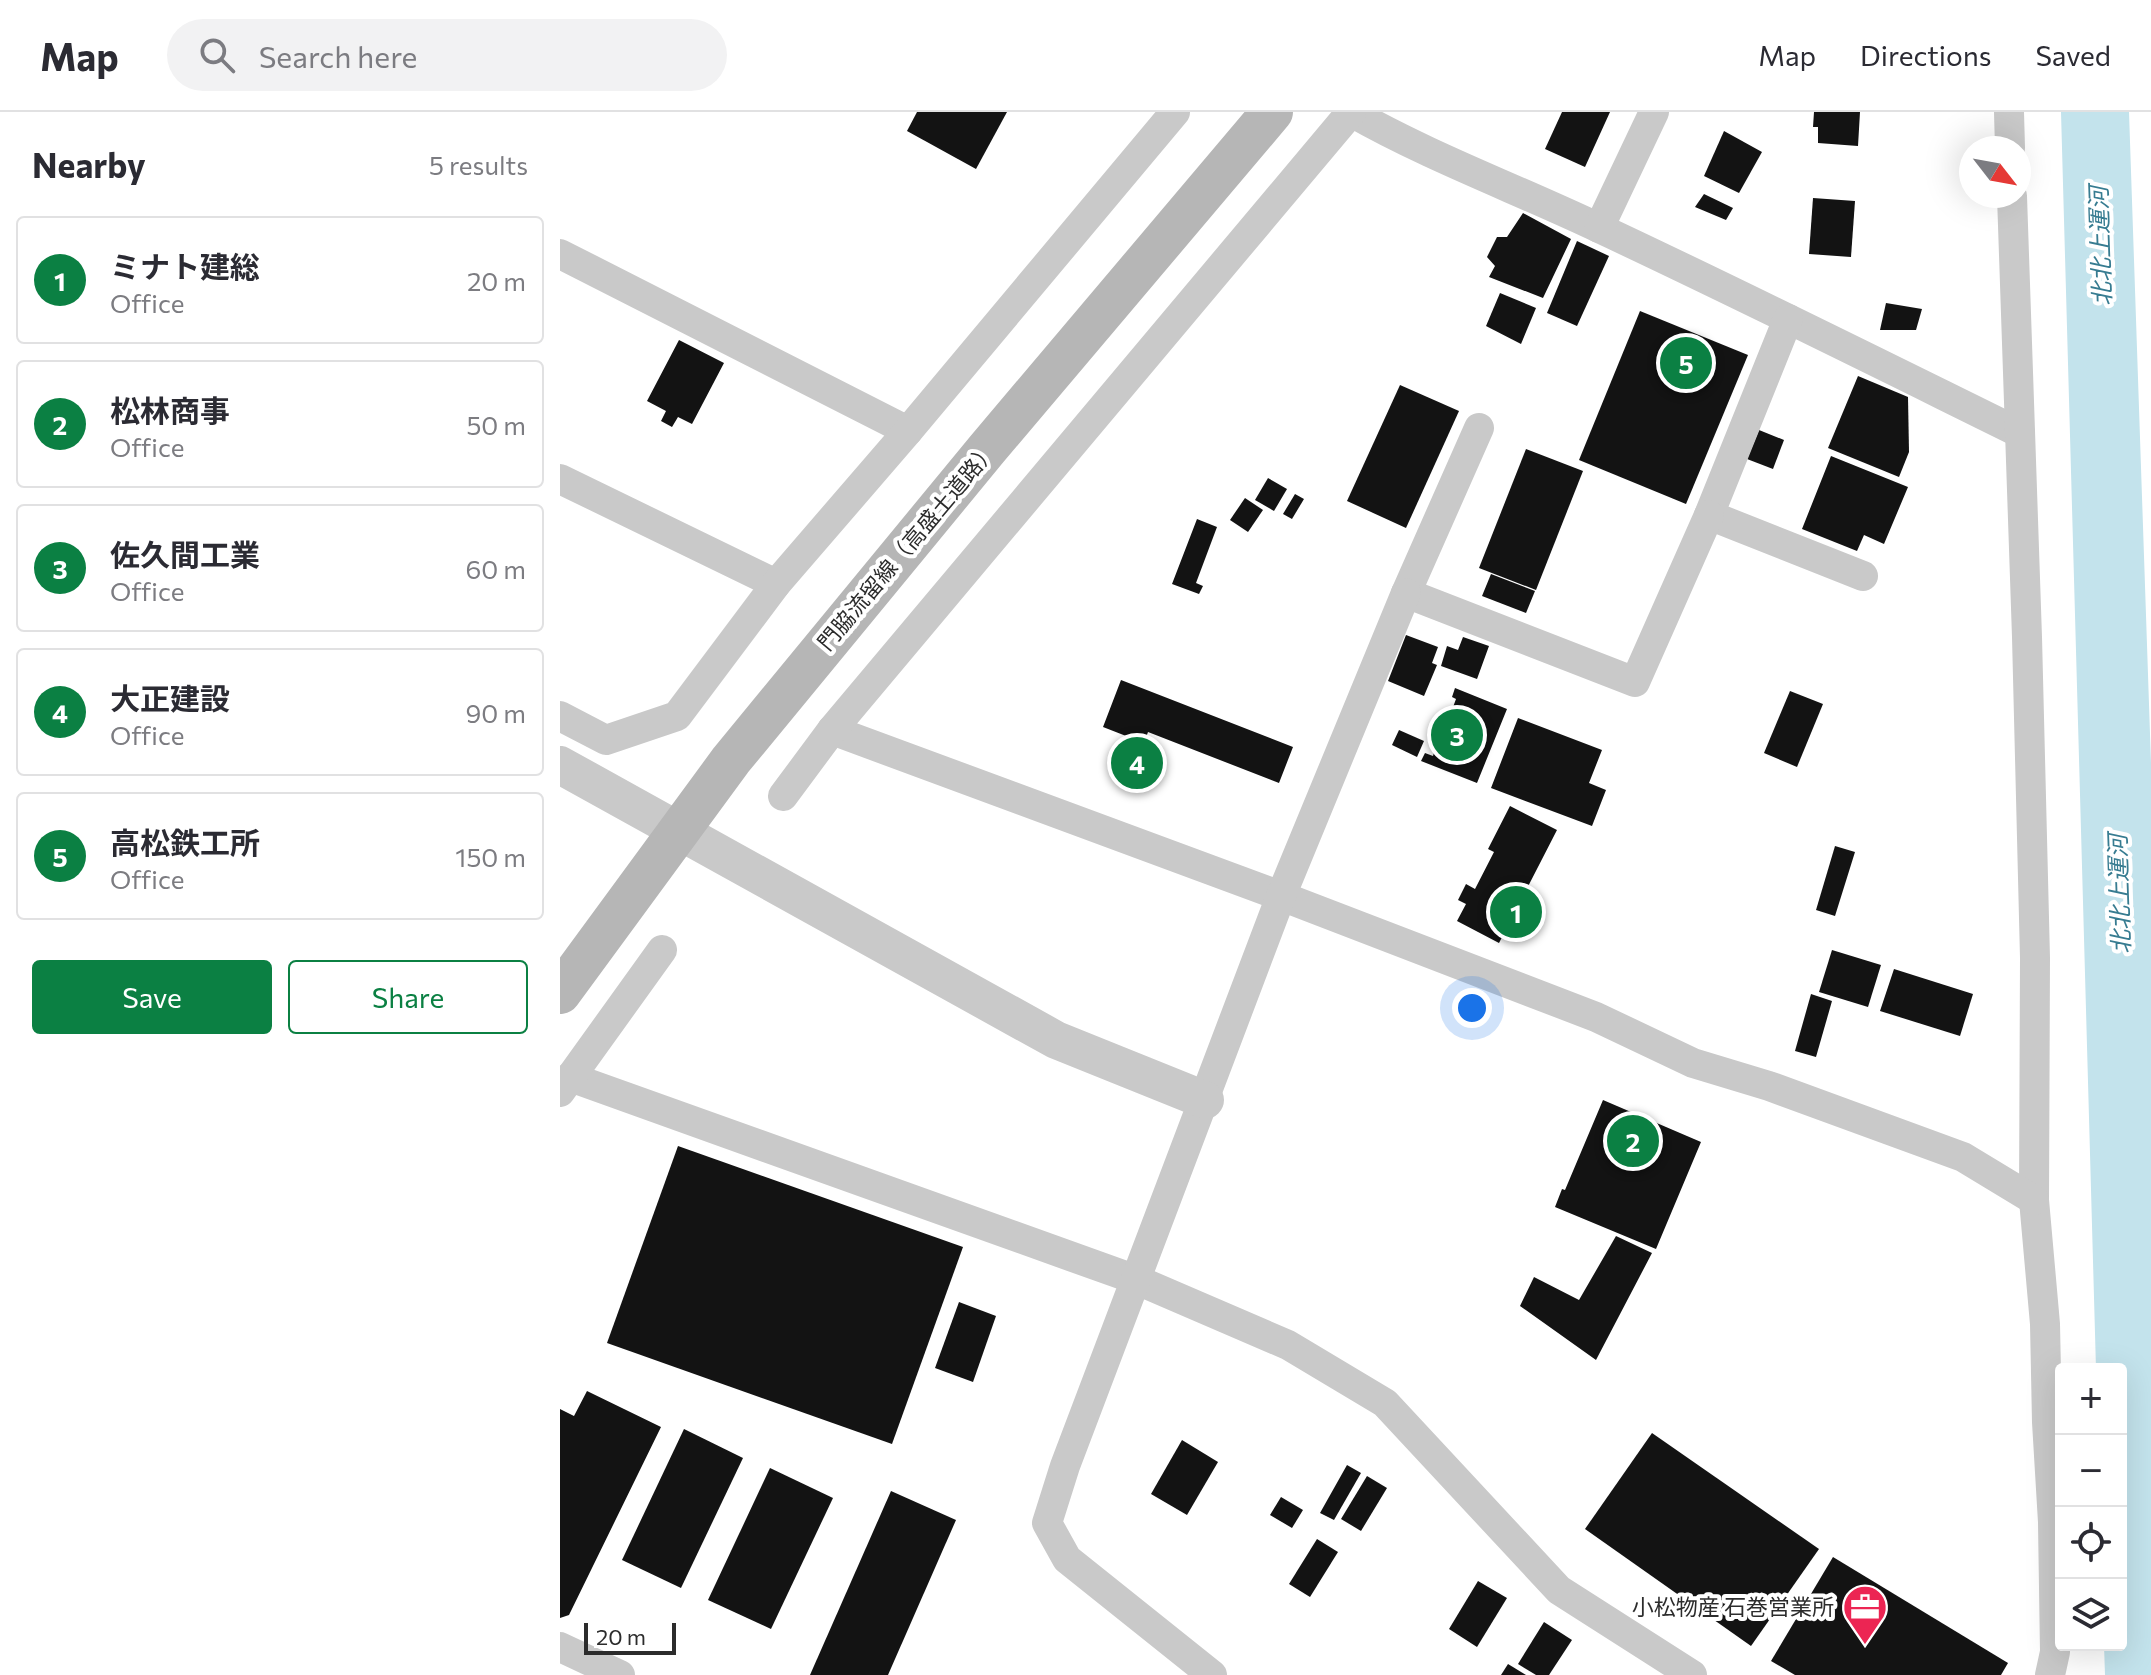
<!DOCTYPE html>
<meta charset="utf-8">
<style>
:root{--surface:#fff;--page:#f2f2f3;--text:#2b2b33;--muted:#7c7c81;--line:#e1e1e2;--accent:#0b8043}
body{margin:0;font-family:Commissioner,"Noto Sans JP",sans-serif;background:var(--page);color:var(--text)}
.controls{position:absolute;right:24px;bottom:24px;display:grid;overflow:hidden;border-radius:8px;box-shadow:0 8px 32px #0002}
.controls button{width:72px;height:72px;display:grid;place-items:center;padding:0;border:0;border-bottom:2px solid var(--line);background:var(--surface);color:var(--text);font:40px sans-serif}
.compass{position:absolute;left:1399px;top:24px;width:72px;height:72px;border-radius:50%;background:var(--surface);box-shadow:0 8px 32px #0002;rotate:121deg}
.scale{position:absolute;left:24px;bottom:20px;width:92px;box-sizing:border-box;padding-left:8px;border:4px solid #2c2c2c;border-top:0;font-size:22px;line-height:28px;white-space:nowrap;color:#2c2c2c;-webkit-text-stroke:6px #fff;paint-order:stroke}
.you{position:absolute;left:912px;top:896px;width:28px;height:28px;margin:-20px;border:6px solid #fff;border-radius:50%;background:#1a73e8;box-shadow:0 0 0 12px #1a73e833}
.badge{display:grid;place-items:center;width:52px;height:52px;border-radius:50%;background:var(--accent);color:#fff;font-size:26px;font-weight:700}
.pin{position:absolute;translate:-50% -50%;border:4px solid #fff;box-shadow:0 2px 8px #0006}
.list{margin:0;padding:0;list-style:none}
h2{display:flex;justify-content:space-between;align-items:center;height:104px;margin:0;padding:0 32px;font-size:34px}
h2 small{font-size:26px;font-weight:400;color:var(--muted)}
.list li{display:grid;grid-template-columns:52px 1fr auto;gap:24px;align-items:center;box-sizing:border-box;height:128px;margin:0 16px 16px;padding:0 16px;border:2px solid var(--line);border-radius:8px}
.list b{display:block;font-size:30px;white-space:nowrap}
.list p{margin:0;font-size:26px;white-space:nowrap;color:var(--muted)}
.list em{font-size:26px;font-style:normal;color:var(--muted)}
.actions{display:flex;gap:16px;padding:24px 32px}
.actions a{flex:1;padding:18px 0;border:2px solid var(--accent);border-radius:8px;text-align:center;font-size:28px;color:var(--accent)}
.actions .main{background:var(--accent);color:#fff}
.icon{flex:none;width:44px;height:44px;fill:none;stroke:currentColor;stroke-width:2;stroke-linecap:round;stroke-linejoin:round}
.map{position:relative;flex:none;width:1591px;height:1563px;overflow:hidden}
header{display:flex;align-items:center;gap:48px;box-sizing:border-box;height:112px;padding:0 40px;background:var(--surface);border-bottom:2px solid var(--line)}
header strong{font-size:38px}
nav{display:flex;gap:44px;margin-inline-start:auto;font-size:28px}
.search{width:560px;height:72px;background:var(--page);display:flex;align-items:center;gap:20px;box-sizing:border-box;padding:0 28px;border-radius:44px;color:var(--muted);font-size:30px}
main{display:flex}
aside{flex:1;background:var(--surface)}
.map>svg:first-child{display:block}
.water{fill:#c3e3ec}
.building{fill:#131313}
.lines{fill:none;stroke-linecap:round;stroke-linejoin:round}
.minor{stroke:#c9c9c9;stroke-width:30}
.tertiary{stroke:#c9c9c9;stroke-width:38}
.secondary{stroke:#b6b6b6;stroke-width:42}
.labels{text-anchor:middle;stroke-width:8;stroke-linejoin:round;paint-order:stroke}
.street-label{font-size:22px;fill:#2c2c2c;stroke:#fff}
.poi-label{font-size:22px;fill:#2c2c2c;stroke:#fff;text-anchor:end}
.water-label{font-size:24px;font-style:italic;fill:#377c91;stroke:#fff}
</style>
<header>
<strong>Map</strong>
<div class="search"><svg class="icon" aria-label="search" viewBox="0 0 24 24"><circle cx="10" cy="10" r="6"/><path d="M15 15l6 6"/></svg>Search here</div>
<nav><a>Map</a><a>Directions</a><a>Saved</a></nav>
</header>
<main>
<aside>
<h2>Nearby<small>5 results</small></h2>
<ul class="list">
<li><span class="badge">1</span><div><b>ミナト建総</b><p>Office</p></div><em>20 m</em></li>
<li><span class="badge">2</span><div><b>松林商事</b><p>Office</p></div><em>50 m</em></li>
<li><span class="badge">3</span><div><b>佐久間工業</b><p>Office</p></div><em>60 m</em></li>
<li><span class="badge">4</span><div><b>大正建設</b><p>Office</p></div><em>90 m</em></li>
<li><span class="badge">5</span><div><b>高松鉄工所</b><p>Office</p></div><em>150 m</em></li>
</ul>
<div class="actions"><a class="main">Save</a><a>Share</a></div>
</aside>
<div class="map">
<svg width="1591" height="1563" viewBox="0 0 1591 1563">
<rect width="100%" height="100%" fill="#fff"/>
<polygon class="water" points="1501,0 1569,0 1591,651 1591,1563 1545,1563 1544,1533 1561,1533 1561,1257 1536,1257"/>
<g class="building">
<polygon points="357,0 447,0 416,57 347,19"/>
<polygon points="1002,0 1050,0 1025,55 985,37"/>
<polygon points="1254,0 1300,0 1298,34 1258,31 1258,15 1253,15"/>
<polygon points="1164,19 1202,40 1179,81 1144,64"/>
<polygon points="1144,82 1173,96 1166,108 1135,95"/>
<polygon points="1253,86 1295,89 1291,145 1249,142"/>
<polygon points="963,101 1011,127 983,186 929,165 935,154 927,145 937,125 947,125"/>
<polygon points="1017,129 1049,144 1017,214 987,201"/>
<polygon points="940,181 976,196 961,232 926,214"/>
<polygon points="1326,191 1362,197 1356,218 1320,218"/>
<polygon points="1080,199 1188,243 1126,392 1019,348"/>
<polygon points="119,228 164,251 132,312 118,305 112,315 101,309 106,299 87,289"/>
<polygon points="1298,264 1348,285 1349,340 1339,365 1268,336"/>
<polygon points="840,273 899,299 846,416 787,389"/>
<polygon points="1199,318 1224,328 1213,357 1187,347"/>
<polygon points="966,337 1023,359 976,478 919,456"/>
<polygon points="1271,344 1348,375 1324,432 1304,423 1297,439 1242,417"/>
<polygon points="708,366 727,377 714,399 695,388"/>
<polygon points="735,382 744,387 732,407 723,402"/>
<polygon points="685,386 703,398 688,420 670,408"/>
<polygon points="637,407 657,415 636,471 643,474 639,482 612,472"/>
<polygon points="931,462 975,479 966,501 922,484"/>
<polygon points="846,523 878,535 872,551 877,553 864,584 828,569"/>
<polygon points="903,525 929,534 917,567 881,554 887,534 898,538"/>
<polygon points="561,568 733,635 719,671 588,620 584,631 543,615"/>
<polygon points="895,576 947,597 917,671 861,649 865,641 873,644 876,634 872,633 879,615 885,617 896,587 892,585"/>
<polygon points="1230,579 1263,592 1237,655 1204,641"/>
<polygon points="958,606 1042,638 1029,671 1046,678 1032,714 931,676"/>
<polygon points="839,618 864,629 857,645 832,633"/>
<polygon points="950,694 997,718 939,831 897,809 906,792 898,788 906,772 915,777 934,740 928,737"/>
<polygon points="1275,734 1295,740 1275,804 1256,798"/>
<polygon points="1272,838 1321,853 1308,895 1259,880"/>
<polygon points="1334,857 1413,882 1400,924 1320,899"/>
<polygon points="1251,882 1272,889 1256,945 1235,939"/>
<polygon points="1043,988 1141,1030 1096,1137 995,1095 1002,1077 1005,1078"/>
<polygon points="118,1034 403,1135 332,1332 47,1231"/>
<polygon points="1056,1124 1092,1141 1036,1248 960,1194 974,1165 1019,1188"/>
<polygon points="399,1190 436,1204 413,1270 375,1256"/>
<polygon points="27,1279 101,1315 9,1503 0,1506 0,1297 14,1304"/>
<polygon points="124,1317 183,1346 121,1476 62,1448"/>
<polygon points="1092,1321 1259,1437 1191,1534 1025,1417"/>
<polygon points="622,1328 658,1350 627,1403 591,1382"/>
<polygon points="787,1353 801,1361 774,1408 760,1401"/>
<polygon points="210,1356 273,1386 211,1517 148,1488"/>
<polygon points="807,1364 827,1376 801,1419 781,1407"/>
<polygon points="331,1379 396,1408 328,1563 250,1563"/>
<polygon points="721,1385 743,1398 732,1416 710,1403"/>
<polygon points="757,1427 778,1440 750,1485 729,1472"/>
<polygon points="1273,1445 1448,1551 1441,1563 1235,1563 1211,1549"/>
<polygon points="918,1469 947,1486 917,1535 889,1517"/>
<polygon points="984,1510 1012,1528 989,1563 976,1563 958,1552"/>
<polygon points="948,1552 966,1563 941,1563"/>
</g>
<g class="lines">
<g class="minor">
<path d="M 791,0 C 870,45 957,77 1039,116 C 1180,182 1320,252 1460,321"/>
<polyline points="1449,0 1450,36"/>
<polyline points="1452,84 1467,525 1475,846 1474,1088 1485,1212 1487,1310 1493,1410 1495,1540 1490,1563"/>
<polyline points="1039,116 1094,0"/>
<polyline points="0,142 348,319"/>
<polyline points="1228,207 1149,403 1303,464"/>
<polyline points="919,316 846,481 1075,570 1149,403"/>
<polyline points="0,367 216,472"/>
<polyline points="0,604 46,628 117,604 216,472 348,319 615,0"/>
<polyline points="272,618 721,784 1036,905 1133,951 1209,974 1403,1045 1474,1088"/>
<polyline points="223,684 272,618 791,0"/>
<polyline points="10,965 577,1168 728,1233 825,1291 999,1478 1132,1563"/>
<polyline points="0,980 102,838"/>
<polyline points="0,1535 60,1563"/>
<polyline points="652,1563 507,1447 487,1411 505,1354 721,784 846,481"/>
</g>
<polyline class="tertiary" points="0,653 496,928 645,988"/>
<polyline class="secondary" points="0,881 171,648 427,337 712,0"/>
</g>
<defs>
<g id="office-pin" transform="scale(2.3)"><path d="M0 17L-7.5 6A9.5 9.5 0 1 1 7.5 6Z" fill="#ec2553" stroke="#fff"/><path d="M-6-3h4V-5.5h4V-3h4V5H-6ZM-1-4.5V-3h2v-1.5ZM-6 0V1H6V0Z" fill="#fff"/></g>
</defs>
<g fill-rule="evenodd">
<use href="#office-pin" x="1305" y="1495"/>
</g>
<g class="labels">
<g class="street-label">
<text transform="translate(347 434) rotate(-50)" y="8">門脇流留線（高盛土道路）</text>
</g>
<g class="poi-label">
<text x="1274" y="1503">小松物産 石巻営業所</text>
</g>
<g class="water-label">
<text transform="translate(1541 134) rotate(-92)" y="8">北北上運河</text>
<text transform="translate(1560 782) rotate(-92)" y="8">北北上運河</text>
</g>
</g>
</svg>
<div class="controls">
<button>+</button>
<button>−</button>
<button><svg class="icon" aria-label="locate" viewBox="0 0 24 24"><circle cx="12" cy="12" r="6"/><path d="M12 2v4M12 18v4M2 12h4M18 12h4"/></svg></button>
<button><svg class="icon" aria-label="layers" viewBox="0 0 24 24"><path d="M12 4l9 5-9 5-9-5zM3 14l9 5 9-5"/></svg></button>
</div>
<svg class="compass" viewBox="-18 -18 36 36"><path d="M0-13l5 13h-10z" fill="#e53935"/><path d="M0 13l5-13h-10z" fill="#7c7c81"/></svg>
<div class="scale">20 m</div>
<div class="you"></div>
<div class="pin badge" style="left:956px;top:800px">1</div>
<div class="pin badge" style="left:1073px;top:1029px">2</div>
<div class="pin badge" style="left:897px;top:623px">3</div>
<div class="pin badge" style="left:577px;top:651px">4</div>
<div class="pin badge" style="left:1126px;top:251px">5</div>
</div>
</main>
